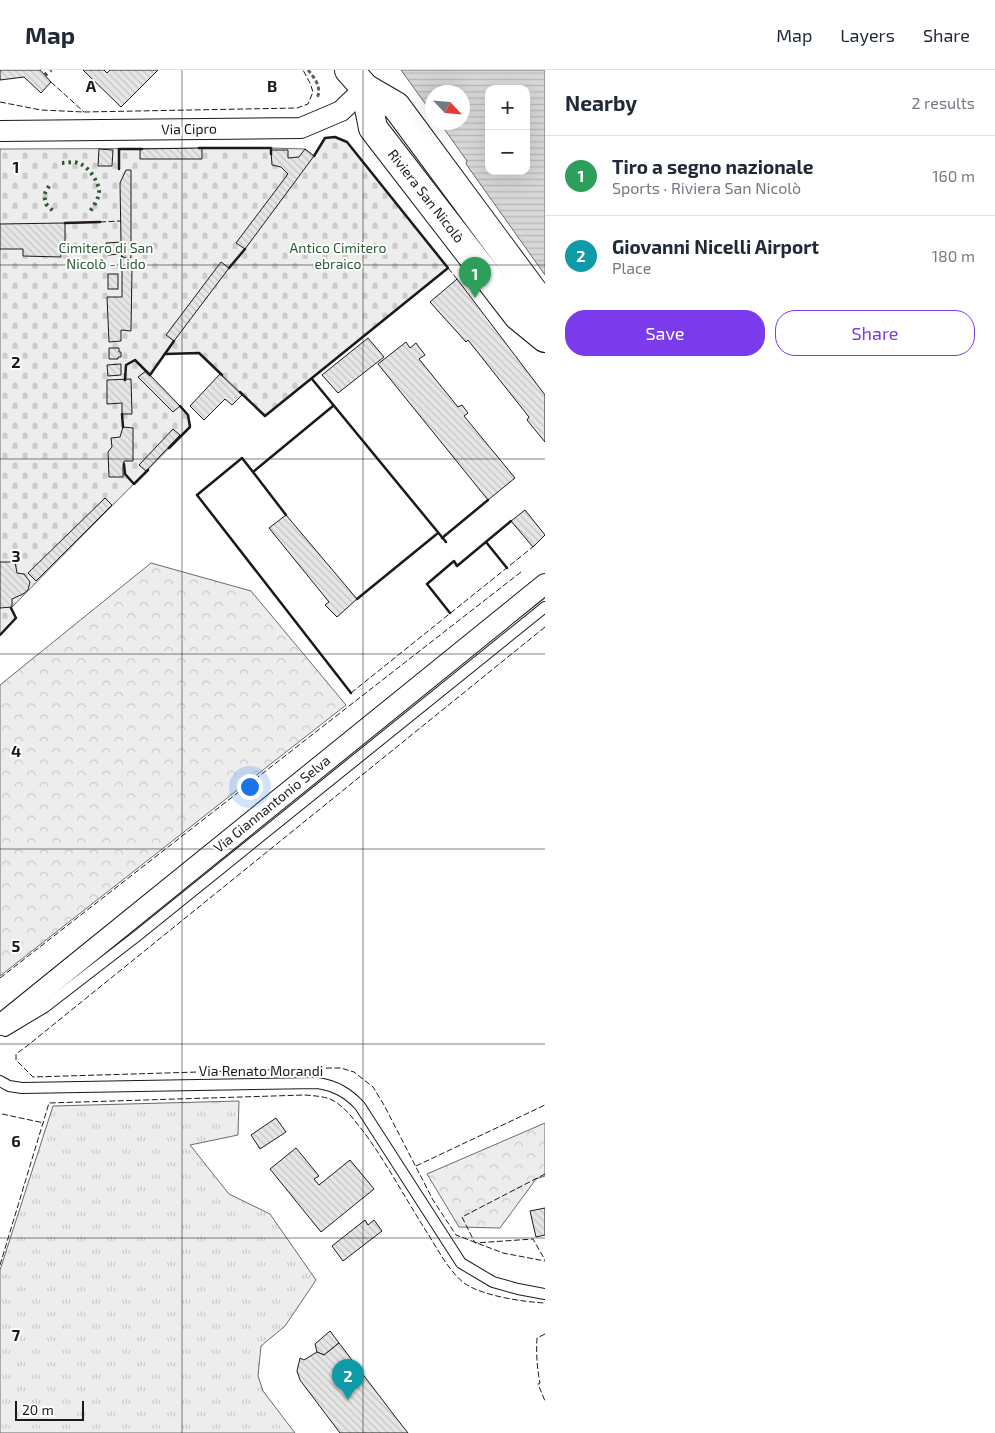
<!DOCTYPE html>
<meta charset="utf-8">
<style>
:root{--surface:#fff;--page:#f6f6f7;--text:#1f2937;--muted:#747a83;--line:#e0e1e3;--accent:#7c3aed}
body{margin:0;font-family:"Exo 2",sans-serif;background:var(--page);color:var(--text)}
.controls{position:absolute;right:15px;top:15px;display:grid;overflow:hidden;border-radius:10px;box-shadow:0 5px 20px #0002}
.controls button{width:45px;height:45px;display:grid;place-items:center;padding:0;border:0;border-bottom:1px solid var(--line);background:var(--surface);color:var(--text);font:25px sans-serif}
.compass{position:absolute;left:425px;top:15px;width:45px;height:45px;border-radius:50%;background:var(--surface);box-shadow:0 5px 20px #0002;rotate:116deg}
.scale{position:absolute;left:15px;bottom:12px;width:69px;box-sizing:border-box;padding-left:5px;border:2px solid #1a1a1a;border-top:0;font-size:14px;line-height:18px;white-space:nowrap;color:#1a1a1a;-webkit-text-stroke:4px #fff;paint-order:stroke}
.you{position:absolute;left:249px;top:716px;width:18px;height:18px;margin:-12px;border:4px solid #fff;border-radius:50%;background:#1a73e8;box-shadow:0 0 0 8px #1a73e833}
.badge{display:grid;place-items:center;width:32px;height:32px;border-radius:50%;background:var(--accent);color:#fff;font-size:16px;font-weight:700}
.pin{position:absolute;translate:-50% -41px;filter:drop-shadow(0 1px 2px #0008)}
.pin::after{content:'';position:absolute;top:26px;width:18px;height:15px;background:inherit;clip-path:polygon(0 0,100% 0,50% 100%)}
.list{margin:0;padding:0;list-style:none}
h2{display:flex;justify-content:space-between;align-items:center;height:65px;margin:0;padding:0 20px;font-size:21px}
h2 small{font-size:16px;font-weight:400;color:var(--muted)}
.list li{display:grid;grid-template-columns:32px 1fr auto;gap:15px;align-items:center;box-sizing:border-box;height:80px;padding:0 20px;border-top:1px solid var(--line)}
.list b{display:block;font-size:19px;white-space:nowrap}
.list p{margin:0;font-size:16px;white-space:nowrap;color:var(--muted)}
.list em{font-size:16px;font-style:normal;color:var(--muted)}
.actions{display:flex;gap:10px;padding:15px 20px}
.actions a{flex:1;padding:11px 0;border:1px solid var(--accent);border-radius:20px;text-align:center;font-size:18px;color:var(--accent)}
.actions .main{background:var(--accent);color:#fff}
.map{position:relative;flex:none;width:545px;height:1363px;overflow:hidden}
header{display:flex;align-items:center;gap:30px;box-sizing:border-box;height:70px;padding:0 25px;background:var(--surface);border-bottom:1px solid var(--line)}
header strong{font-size:24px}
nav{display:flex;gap:28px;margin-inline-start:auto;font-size:18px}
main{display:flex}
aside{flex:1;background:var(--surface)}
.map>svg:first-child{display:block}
.grass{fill:url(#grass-tufts);stroke:#6a6a6a}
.forest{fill:url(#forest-crowns);stroke:#6a6a6a}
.cemetery{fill:url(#cemetery-stones);stroke:#6a6a6a}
.water{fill:url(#water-rules);stroke:#6a6a6a;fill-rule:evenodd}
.building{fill:url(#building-back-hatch);stroke:#1a1a1a}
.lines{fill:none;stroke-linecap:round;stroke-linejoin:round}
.lane-casing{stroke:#1a1a1a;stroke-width:12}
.street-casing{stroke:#1a1a1a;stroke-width:22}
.secondary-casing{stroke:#1a1a1a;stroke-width:30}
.path{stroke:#5f5f5f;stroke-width:3;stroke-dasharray:4 2.5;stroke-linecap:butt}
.lane{stroke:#fff;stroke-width:10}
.street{stroke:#fff;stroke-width:20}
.secondary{stroke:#fff;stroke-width:28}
.hedge{stroke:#2b5a34;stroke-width:4;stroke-dasharray:2.5 4;stroke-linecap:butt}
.fence{stroke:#1a1a1a;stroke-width:1;stroke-dasharray:6 2.5;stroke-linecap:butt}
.wall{stroke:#1a1a1a;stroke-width:2.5}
.grid{fill:none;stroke:#1a1a1a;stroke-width:1;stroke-opacity:0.55}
.labels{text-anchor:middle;stroke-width:4;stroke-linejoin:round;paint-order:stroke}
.street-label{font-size:14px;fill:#1a1a1a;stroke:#fff}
.park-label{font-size:14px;fill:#2b5a34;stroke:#fff}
.grid-label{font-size:16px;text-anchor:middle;font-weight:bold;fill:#1a1a1a;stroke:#fff;stroke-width:4;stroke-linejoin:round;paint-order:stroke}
</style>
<header>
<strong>Map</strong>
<nav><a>Map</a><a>Layers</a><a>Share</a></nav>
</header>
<main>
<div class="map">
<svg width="545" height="1363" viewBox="0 0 545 1363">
<defs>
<pattern id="grass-tufts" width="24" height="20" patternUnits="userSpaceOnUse" patternTransform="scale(1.25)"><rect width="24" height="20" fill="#ededed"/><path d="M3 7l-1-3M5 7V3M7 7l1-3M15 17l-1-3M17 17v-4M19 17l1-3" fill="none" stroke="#cbcbcb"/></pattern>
<pattern id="forest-crowns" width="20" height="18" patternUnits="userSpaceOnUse" patternTransform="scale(1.25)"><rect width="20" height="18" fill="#ededed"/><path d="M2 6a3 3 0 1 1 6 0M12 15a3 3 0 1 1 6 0" fill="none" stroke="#cbcbcb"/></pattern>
<pattern id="cemetery-stones" width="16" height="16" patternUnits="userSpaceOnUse" patternTransform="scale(1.25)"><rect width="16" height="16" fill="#ededed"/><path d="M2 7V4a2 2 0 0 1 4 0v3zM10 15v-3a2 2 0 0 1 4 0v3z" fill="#cbcbcb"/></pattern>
<pattern id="water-rules" width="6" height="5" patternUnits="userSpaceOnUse" patternTransform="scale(1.25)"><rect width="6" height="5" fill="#d7d7d7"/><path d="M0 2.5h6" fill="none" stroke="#b8b8b8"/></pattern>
<pattern id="building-back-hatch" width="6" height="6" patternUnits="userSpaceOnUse" patternTransform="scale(1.25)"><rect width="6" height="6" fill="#e6e6e6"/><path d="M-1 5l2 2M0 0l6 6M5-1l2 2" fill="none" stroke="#c5c5c5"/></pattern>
</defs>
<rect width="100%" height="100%" fill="#fff"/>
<polygon class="grass" points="239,1031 238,1065 190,1075 229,1124 270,1144 316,1210 285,1256 261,1276 258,1306 263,1321 295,1363 0,1363 0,1200 53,1036"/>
<g class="forest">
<polygon points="151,493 251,521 346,635 0,906 0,615"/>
<polygon points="545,1053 545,1106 536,1109 500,1158 459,1157 427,1104"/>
</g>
<polygon class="cemetery" points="335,67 347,72 448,198 265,346 199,283 165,284 150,305 188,345 190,357 11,538 16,548 0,565 0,79 271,78 305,79 314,86 325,68"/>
<path class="water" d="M 401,0 L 545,0 L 545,205 L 466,94 L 467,91 L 440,53 L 462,52 L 462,22 L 432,22 L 432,43 ZM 489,19 L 526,19 L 526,101 L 489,101 Z"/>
<g class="building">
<polygon points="0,0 40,0 51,12 41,23 24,7 0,10"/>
<polygon points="83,0 104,0 107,3 110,0 158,0 121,37"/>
<polygon points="202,78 202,89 140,89 140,79"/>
<polygon points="99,79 113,80 112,96 98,96"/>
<polygon points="305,79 314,86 245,179 236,173 288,104 281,97 272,95 271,80 288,80 288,88 299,87"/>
<polygon points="126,100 131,100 131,188 122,187 121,184 108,185 106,173 121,172 120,113"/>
<polygon points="65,153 65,176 60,176 61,187 23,186 23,179 0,179 0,154"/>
<polygon points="221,192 229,198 174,271 166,265"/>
<polygon points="132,198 131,261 121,260 121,271 109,272 107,227 122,227 122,199"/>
<rect x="108" y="204" width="10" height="15"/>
<polygon points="457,209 545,325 545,372 527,350 529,347 468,270 466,272 430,232"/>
<polygon points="368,268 384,287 338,323 322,305"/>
<polygon points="406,272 410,278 416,273 425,285 419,289 458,337 462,335 468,343 464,346 515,408 488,430 378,294"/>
<polygon points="109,278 119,278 119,282 121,282 121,287 118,287 118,289 109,289"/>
<polygon points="121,294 121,305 108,306 107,295"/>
<polygon points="146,301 180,336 173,342 138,307"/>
<polygon points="220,304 242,325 232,335 225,329 204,350 190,336"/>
<polygon points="131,309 132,344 122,344 122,333 107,334 107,310"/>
<polygon points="123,357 133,358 133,391 124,391 123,396 123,407 109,407 108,382 112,377 111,368 120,367"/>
<polygon points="173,359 180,365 146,401 139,395"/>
<polygon points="105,428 112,435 36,511 28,503"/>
<polygon points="525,440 545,465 533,477 511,451"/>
<polygon points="286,445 357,529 337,547 325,535 329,532 269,458"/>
<polygon points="0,492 15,492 17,503 24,504 30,512 28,520 23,524 12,529 12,537 0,538"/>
<polygon points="276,1048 286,1062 260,1079 251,1065"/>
<polygon points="296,1078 319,1106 314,1109 319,1115 350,1090 374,1119 321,1162 270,1099"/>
<polygon points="545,1138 545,1165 536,1167 530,1141"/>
<polygon points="365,1150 368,1155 374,1150 382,1161 343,1191 332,1176"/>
<polygon points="330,1261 339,1273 324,1285 317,1282 315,1274"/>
<polygon points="339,1273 397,1349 408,1363 340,1363 300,1310 297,1301 300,1288 304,1290 317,1282 324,1285"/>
</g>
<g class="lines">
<g class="lane-casing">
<g id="lane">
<polyline points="5,961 45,937 137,866 545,537"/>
<path d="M 0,1011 L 9,1016 L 22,1018 L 318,1013 C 336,1016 348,1023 360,1036 L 461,1193 L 493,1212 L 518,1219 L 545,1224"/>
</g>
</g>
<g class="street-casing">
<g id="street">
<polyline points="0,61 301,58 341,41 365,18"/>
<polyline points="0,955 545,514"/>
</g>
</g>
<g class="secondary-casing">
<g id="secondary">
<polyline points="349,0 365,18 396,36 541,232 545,241"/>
<polyline points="365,18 373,58 518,246 545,268"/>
</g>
</g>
<path class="path" d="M 308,0 C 315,8 322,18 317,28"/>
<use href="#lane" class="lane"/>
<use href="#street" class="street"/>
<use href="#secondary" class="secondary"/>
<g class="hedge">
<polyline points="45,5 51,0"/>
<path d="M 62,93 C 66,93 74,91 78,93 C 88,96 98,110 99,121 C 99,129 93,137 89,143"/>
<polyline points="49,116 44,125 46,134 53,141"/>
</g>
<g class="fence">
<polyline points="51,12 84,42"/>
<polyline points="0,32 41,40 84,42 297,38 308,34 313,22 310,13 303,0"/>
<polyline points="100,152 121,151"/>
<polyline points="448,198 457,209"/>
<polyline points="545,557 27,976 16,984 16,990 33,1007 331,998 341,998 354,1002 373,1017 384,1035 433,1130 456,1165 503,1183 545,1191"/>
<polyline points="351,623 534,476"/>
<polyline points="0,908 521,502"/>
<polyline points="2,1044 44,1053"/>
<polyline points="416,1096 545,1035"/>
<polyline points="545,1104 462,1147 475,1173 533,1169 545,1190"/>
<path d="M 0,1195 L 49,1033 L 305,1025 C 315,1026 325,1026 334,1031 C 347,1039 354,1050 363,1061 C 387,1093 406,1130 428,1164 C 438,1180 449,1201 464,1213 C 482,1226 524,1232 545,1233"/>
<path d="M 545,1264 L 537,1268 C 536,1283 537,1298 540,1313 L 538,1314 L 545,1331"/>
</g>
<g class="wall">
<polyline points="199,78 271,78 271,84"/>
<polyline points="119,99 119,79 142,79"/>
<polyline points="65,153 100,152"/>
<polyline points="122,187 122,199"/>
<polyline points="229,198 245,179"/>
<polyline points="165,284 199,283 222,305"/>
<polyline points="312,309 446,472"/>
<polyline points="125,310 126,295 135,290 150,305 174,271"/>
<polyline points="240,322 265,346 448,198 347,72 335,67 325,68 314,86"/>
<polyline points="333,336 253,402 242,388 197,425 351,623"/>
<polyline points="122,344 123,357"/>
<polyline points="169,378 190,357 188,345 180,336"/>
<polyline points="124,394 125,404 134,414 148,400"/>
<polyline points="253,402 286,445"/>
<polyline points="442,468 488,430"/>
<polyline points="486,472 507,498"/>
<polyline points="357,529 438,463"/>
<polyline points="450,543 427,514 454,491 457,496 511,451"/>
<polyline points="0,565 16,548 11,538"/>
</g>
</g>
<path class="grid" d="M 182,0 L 182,1363M 363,0 L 363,1363M 0,195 L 545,195M 0,389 L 545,389M 0,584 L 545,584M 0,779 L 545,779M 0,974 L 545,974M 0,1168 L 545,1168"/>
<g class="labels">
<g class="street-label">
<text transform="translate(189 59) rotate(-1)" y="5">Via Cipro</text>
<text transform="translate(426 126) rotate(52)" y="5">Riviera San Nicolò</text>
<text transform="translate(272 734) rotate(-39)" y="5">Via Giannantonio Selva</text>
<text x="261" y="1006">Via Renato Morandi</text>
</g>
<g class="park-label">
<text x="106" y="183">Cimitero di San<tspan x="106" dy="16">Nicolò - Lido</tspan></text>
<text x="338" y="183">Antico Cimitero<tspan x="338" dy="16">ebraico</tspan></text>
</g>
</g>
<g class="grid-label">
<text x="91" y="22">A</text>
<text x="272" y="22">B</text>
<text x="16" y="103">1</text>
<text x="16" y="298">2</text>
<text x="16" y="492">3</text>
<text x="16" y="687">4</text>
<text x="16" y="882">5</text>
<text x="16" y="1077">6</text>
<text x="16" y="1271">7</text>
</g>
</svg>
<div class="controls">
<button>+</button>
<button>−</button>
</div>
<svg class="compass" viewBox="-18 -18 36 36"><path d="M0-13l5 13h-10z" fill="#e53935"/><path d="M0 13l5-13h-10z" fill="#747a83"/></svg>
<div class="scale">20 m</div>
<div class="you"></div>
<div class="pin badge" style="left:475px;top:228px;background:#2e9e5b">1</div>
<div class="pin badge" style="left:348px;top:1330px;background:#0f9aa8">2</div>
</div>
<aside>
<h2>Nearby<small>2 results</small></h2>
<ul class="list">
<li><span class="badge" style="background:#2e9e5b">1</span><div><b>Tiro a segno nazionale</b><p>Sports · Riviera San Nicolò</p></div><em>160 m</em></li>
<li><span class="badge" style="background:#0f9aa8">2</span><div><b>Giovanni Nicelli Airport</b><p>Place</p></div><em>180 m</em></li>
</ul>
<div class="actions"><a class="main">Save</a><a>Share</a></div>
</aside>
</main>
